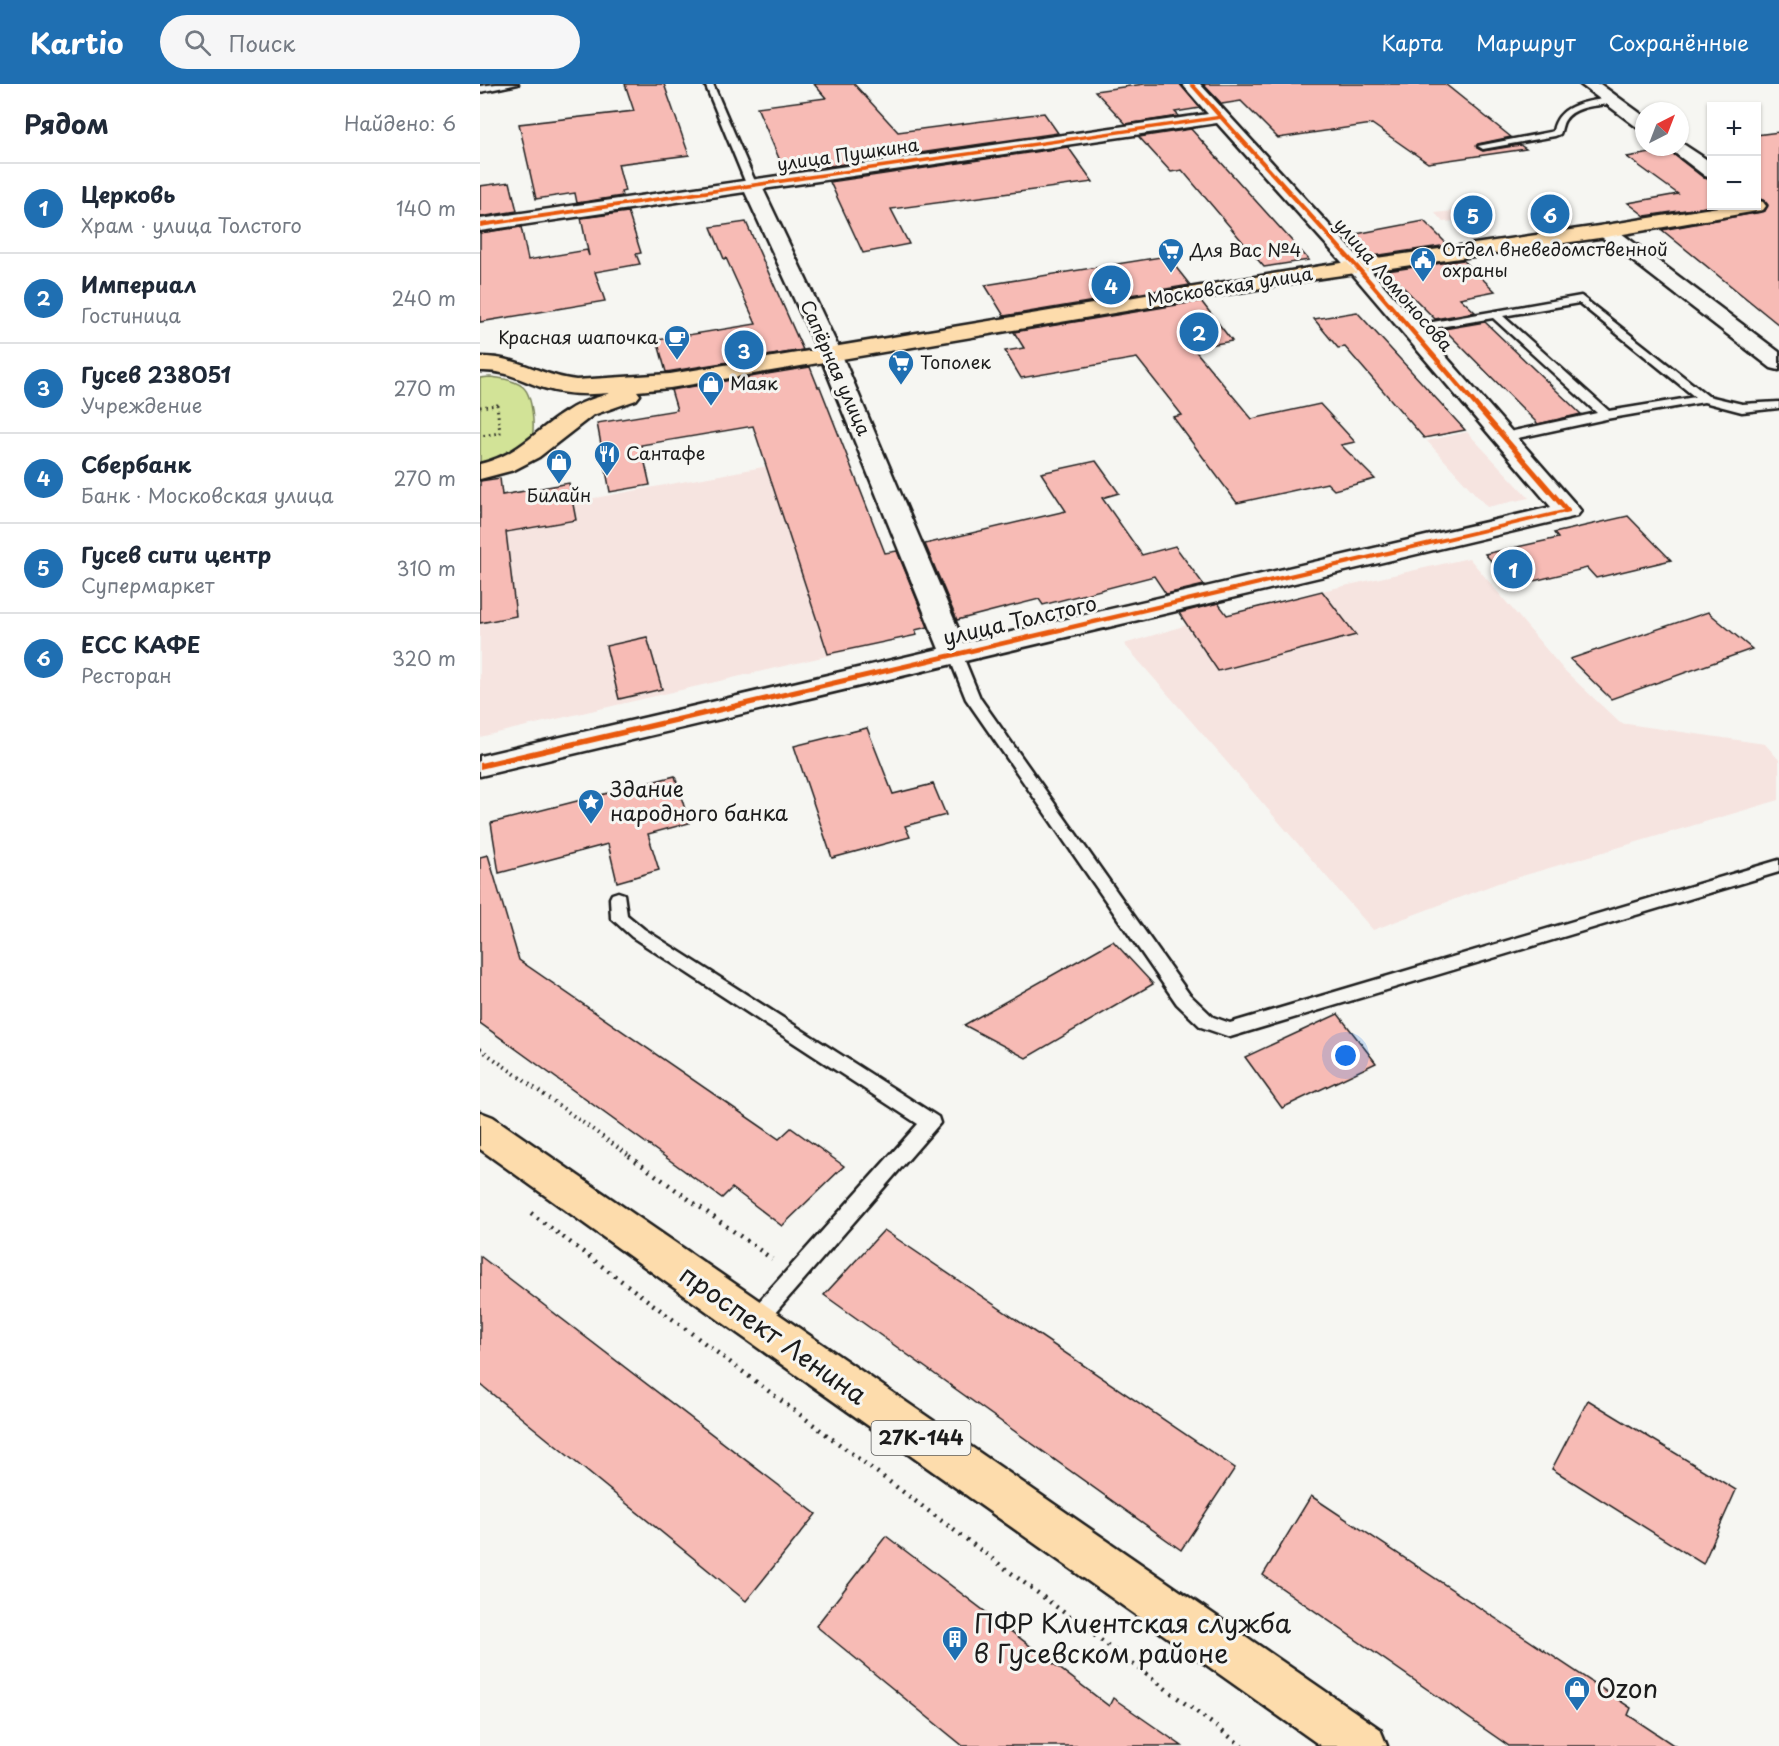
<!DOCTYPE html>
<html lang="ru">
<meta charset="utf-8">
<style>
:root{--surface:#fff;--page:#f6f6f7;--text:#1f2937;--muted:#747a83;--line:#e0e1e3;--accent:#1f6fb2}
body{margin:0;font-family:"Playpen Sans",sans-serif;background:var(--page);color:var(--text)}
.controls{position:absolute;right:18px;top:18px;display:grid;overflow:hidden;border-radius:0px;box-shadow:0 2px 4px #0004}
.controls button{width:54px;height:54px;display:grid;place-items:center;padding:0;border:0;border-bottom:2px solid var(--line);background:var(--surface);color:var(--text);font:30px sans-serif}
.compass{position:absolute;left:1155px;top:18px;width:54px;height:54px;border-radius:50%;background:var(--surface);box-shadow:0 2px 4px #0004;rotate:42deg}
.you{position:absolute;left:866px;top:972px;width:21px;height:21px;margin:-15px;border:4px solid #fff;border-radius:50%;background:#1a73e8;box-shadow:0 0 0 9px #1a73e833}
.badge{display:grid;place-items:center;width:39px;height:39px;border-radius:50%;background:var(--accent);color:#fff;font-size:20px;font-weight:700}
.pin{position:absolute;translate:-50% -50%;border:3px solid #fff;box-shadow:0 2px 6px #0006}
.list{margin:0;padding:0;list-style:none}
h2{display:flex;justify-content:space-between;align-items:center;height:78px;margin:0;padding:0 24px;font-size:26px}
h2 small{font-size:20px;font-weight:400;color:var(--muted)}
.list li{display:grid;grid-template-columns:39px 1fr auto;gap:18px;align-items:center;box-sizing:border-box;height:90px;padding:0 24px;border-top:2px solid var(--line)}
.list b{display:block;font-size:22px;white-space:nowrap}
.list p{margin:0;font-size:20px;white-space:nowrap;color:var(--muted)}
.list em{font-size:20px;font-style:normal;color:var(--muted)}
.icon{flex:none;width:33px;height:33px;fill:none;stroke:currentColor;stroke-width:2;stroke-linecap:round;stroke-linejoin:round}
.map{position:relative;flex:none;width:1299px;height:1662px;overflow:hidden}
header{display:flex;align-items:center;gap:36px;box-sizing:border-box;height:84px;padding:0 30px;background:var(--accent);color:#fff}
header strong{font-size:28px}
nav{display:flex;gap:33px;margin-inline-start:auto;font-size:21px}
.search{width:420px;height:54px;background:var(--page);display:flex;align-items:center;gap:15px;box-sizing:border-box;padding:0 21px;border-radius:33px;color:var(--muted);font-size:22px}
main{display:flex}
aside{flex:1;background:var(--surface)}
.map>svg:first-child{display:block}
.built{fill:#f6e4e0}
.green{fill:#d2e397;stroke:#77805a;stroke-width:1.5}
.building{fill:#f7bbb5;stroke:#1c1c1c;stroke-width:1.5}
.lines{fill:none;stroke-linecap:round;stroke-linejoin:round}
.service-casing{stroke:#1c1c1c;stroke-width:5}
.minor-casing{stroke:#1c1c1c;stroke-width:5}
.primary-casing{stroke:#1c1c1c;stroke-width:5}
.path-far2{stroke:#1c1c1c;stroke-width:3;stroke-dasharray:1.5 4;stroke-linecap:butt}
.path-far1{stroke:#1c1c1c;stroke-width:4;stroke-dasharray:1.5 4.5;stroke-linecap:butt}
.path{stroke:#1c1c1c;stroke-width:4.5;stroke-dasharray:2 6;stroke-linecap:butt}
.service{fill:#f6f6f2;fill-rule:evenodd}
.minor{fill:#f6f6f2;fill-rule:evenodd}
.primary{fill:#fddcac;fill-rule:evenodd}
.cycleway-casing{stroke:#f6f6f2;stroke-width:4}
.cycleway{fill:#e8590c;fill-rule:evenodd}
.labels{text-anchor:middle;stroke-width:6;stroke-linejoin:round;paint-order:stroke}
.far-street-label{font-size:18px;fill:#1c1c1c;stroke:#f6f6f2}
.far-poi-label{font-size:18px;fill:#1c1c1c;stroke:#f6f6f2;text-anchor:start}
.shield{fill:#f6f6f2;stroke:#5d5d5c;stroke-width:1.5}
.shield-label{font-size:20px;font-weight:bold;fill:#1c1c1c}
.street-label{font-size:21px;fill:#1c1c1c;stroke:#f6f6f2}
.poi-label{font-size:21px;fill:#1c1c1c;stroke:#f6f6f2;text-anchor:start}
.near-street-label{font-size:26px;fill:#1c1c1c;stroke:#f6f6f2}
.near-poi-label{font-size:26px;fill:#1c1c1c;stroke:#f6f6f2;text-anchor:start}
</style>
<header>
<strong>Kartio</strong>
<div class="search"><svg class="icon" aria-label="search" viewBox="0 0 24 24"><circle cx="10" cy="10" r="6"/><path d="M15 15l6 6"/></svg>Поиск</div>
<nav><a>Карта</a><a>Маршрут</a><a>Сохранённые</a></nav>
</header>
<main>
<aside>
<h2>Рядом<small>Найдено: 6</small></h2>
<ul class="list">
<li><span class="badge">1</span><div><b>Церковь</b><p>Храм · улица Толстого</p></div><em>140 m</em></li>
<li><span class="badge">2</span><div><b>Империал</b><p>Гостиница</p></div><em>240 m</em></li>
<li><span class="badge">3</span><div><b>Гусев 238051</b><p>Учреждение</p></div><em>270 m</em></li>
<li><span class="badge">4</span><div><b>Сбербанк</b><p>Банк · Московская улица</p></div><em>270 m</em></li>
<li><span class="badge">5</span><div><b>Гусев сити центр</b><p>Супермаркет</p></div><em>310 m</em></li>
<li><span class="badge">6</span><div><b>ЕСС КАФЕ</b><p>Ресторан</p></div><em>320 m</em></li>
</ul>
</aside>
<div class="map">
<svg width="1299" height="1662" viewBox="0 0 1299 1662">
<rect width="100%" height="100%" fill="#f6f6f2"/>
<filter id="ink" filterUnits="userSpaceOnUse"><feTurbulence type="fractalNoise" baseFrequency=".0167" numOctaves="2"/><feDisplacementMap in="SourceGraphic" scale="12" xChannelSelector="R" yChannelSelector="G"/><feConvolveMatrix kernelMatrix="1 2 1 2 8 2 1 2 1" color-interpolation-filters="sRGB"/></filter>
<g filter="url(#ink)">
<g class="built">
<polygon points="1008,123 1015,132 997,134 1001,139 979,142 975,137 963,138 955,129"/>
<polygon points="987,348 1049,414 1007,423 947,357"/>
<polygon points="364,368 437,551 0,653 0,539 36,531 31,491 8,435 51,444 95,436 93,418"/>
<polygon points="989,474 1083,585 1140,639 1285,660 1299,676 1299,716 1018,799 893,846 644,560 707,541 739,587 876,551 842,507"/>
</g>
<path class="green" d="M 10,293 C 21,294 35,296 43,303 C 53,312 56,348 50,359 L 0,385 L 0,294 Z"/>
<g class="building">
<polygon points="145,0 184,0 209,71 138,80 145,107 141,108 142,112 97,119 95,109 56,115 39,40 154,27"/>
<polygon points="334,0 374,0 418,48 564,29 578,49 343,83 338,74 301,79 277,23 346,14"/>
<polygon points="664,0 700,0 720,24 695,28 699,32 646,40 615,7"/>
<polygon points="723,0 965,0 1031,53 998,60 997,64 1003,67 1040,61 1046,65 948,79 892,40 798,54 761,17 742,20"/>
<polygon points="711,45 829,176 784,183 702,86 691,88 659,53"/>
<polygon points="1299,48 1299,241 1182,146 1285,127 1288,121 1284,116 1276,114 1276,51"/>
<polygon points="588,63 613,98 411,125 429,160 383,169 350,98"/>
<polygon points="1188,66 1224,94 1232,96 1233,122 1165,132 1148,119 1198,110 1147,73"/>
<polygon points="30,98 37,127 0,133 0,102"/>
<polygon points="148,128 161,169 156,170 160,180 115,188 125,217 0,238 0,149 41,143 48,176 107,166 109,172 101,134"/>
<polygon points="944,137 968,161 893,172 871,151"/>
<polygon points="266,138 323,266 186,288 177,256 276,240 246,174 244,175 231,143"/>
<polygon points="687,172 710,201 524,232 505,201"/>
<polygon points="983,176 1015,207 980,214 995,228 955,235 907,187"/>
<polygon points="721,217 752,257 713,264 772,335 840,320 875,358 861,361 895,395 854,406 847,399 757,419 693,333 702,331 657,274 541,294 525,267 544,264 534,248"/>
<polygon points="877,228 985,346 944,354 865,263 858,264 834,235"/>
<polygon points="1005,238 1101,330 1058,340 964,245"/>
<polygon points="330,283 338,303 340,303 405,469 417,467 448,543 435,546 437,551 348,570 273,342 161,361 170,401 130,408 117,339 197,326 191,306"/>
<polygon points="616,377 639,409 622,414 662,471 695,462 724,501 686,510 674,492 563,521 559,515 477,536 445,460 586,427 561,389"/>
<polygon points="20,394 22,411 89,399 96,436 26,448 36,532 0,539 0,397"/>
<polygon points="1148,432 1191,476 1116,494 1107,484 1033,502 1005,470 1078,454 1074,449"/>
<polygon points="842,507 876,551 738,587 699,529 738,519 747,531"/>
<polygon points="1228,528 1272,565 1131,615 1090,575"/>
<polygon points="167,553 182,605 139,615 126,562"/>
<polygon points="387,644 413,710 453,700 466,731 425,742 430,753 352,774 314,662"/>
<polygon points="195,692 209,739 168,750 179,786 137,798 128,760 19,789 11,739"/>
<polygon points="8,771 39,876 299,1055 311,1044 364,1082 302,1142 252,1104 242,1114 0,939 0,773"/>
<polygon points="633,857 673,900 546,974 484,941"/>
<polygon points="858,930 896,979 802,1024 765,973"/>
<polygon points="404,1146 755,1384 701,1466 344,1211"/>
<polygon points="0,1172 336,1430 266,1517 0,1300"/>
<polygon points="1108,1316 1256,1406 1223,1480 1072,1385"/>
<polygon points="831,1412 1151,1624 1148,1631 1195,1662 1029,1662 783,1491"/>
<polygon points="406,1452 629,1622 633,1614 702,1662 483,1662 336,1542"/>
</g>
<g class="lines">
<g class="service-casing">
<g id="service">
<polygon points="16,0 38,0 0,8 0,2"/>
<polygon points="225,0 233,0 277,102 275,104 267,102"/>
<path d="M 1132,14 L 1135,15 L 1135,19 C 1119,22 1095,21 1085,36 C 1082,40 1082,46 1080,50 L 1075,52 L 1003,65 L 998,62 L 1070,48 L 1073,47 C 1078,19 1109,17 1132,14 Z"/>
<path d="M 1101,212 L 1228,312 L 1262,320 L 1299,318 L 1299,324 L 1262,328 L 1224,318 L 1126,335 L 1024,357 L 1018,353 L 1020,350 L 1117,329 L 1013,234 L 930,248 L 925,245 L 930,242 ZM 1099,219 L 1215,313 L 1129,327 L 1023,232 Z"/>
<polygon points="475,566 482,570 500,614 709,910 733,933 750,939 1299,776 1299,788 750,953 721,943 697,920 486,615 468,570"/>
<polygon points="138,808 144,810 147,831 164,845 458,1033 460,1039 281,1245 274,1247 267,1245 264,1238 267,1231 438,1040 152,853 131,834 130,814 132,810"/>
</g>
</g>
<g class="minor-casing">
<g id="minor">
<path d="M 702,0 L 720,0 L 884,179 L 1097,422 L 1101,427 L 1097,432 L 0,692 L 0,672 L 459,565 L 339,269 L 265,108 L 0,147 L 0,135 L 728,30 ZM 737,39 L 870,187 L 1071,423 L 484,559 L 361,269 L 283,105 Z"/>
<polygon points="1100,0 1120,0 1164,32 1164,45 1158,44"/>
<polygon points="1200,58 1232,79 1232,94 1225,92 1187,63 1200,63"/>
<polygon points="1126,141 1133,143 1299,268 1299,286 1291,284 1119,151 1116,147 1119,143"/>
</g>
</g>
<g class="primary-casing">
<g id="primary">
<path d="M 1276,116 L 1283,118 L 1286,122 L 1283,126 L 1126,153 L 841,194 L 190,304 L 157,307 L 160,311 L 156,316 L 113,331 L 59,373 L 34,386 L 0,395 L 0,380 C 42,369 53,348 87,327 C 100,318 116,314 130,309 C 108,311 86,311 64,304 C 40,296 27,286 0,287 L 0,273 C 38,272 60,292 96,296 L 190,290 L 841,182 L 1126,141 L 1244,122 L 1276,122 Z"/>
<polygon points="0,1028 13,1033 900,1645 907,1662 841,1662 260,1251 0,1065"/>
</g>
</g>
<polyline class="path-far2" points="0,323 17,321 20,349 0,352"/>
<polyline class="path-far1" points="0,965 151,1073"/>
<g class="path">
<polyline points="149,1072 292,1175"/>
<polyline points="51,1129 762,1662"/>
</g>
<use href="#service" class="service"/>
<use href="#minor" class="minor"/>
<use href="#primary" class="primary"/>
<g class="cycleway-casing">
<polygon id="cycleway" points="709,0 714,0 879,182 1090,426 1090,428 0,685 0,679 1083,426 875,184 740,35 0,143 0,139 737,32"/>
</g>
<use href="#cycleway" class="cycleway"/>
</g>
</g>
<defs>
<g id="supermarket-pin" transform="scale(1.35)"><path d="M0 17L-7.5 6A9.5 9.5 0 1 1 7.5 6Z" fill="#1f6fb2" stroke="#f6f6f2"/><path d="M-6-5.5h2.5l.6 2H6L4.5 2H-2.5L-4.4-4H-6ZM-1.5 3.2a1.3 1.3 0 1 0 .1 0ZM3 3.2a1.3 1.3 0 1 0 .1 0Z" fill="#fff"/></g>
<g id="civic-pin" transform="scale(1.35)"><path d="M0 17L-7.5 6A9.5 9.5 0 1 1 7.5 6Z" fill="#1f6fb2" stroke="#f6f6f2"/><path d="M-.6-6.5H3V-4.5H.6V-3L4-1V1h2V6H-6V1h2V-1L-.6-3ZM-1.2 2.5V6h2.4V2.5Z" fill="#fff"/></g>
<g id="cafe-pin" transform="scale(1.35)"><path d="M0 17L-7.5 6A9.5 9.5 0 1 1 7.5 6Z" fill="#1f6fb2" stroke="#f6f6f2"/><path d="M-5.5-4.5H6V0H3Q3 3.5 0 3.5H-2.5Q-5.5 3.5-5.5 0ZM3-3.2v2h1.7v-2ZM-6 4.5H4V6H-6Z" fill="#fff"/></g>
<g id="shop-pin" transform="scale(1.35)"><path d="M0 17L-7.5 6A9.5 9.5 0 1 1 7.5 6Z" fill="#1f6fb2" stroke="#f6f6f2"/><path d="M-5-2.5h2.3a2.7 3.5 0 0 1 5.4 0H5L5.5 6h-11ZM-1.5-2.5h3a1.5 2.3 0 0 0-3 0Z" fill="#fff"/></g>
<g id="restaurant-pin" transform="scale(1.35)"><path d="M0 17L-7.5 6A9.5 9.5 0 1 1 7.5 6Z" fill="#1f6fb2" stroke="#f6f6f2"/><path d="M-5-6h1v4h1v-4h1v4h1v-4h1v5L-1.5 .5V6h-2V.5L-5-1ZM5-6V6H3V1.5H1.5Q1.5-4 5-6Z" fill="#fff"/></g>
<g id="sight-pin" transform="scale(1.35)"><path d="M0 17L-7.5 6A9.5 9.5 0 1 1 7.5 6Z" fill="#1f6fb2" stroke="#f6f6f2"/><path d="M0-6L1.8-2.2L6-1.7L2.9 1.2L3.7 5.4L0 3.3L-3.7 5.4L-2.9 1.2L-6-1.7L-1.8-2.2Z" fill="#fff"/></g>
<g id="building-pin" transform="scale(1.35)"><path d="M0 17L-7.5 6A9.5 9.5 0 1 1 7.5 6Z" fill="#1f6fb2" stroke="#f6f6f2"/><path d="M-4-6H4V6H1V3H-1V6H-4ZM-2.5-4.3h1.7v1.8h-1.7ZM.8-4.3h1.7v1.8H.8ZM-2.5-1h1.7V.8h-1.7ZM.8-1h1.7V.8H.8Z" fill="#fff"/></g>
</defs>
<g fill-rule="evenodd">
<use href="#supermarket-pin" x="691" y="167"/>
<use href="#civic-pin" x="943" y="176"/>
<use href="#cafe-pin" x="197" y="254"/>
<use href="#supermarket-pin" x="421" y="279"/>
<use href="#shop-pin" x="231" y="300"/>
<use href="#restaurant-pin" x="127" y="370"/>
<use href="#shop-pin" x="79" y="378"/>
<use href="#sight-pin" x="111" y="718"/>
<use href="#building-pin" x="475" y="1555"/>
<use href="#shop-pin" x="1097" y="1605"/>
</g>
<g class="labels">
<g class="far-street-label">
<text transform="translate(368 71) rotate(-8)" y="6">улица Пушкина</text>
<text transform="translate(913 201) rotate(49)" y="6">улица Ломоносова</text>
<text transform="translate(750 203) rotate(-9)" y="6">Московская улица</text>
<text transform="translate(355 284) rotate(66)" y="6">Сапёрная улица</text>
</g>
<g class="far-poi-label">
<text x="962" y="172">Отдел вневедомственной<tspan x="962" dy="21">охраны</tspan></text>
<text x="710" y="173">Для Вас №4</text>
<text x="178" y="260" text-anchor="end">Красная шапочка</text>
<text x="440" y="285">Тополек</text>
<text x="250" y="306">Маяк</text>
<text x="146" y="376">Сантафе</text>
<text x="79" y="418" text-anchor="middle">Билайн</text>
</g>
<rect class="shield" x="391.5" y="1337" width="99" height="34" rx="4.5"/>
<g class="shield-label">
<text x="441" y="1361">27К-144</text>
</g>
<g class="street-label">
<text transform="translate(540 537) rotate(-13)" y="7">улица Толстого</text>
</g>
<g class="poi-label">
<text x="130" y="713">Здание<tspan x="130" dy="24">народного банка</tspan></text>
</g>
<g class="near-street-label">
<text transform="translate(293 1251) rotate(35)" y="9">проспект Ленина</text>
</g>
<g class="near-poi-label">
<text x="494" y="1549">ПФР Клиентская служба<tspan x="494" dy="30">в Гусевском районе</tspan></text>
<text x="1116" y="1614">Ozon</text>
</g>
</g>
</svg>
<div class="controls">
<button>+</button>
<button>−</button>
</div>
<svg class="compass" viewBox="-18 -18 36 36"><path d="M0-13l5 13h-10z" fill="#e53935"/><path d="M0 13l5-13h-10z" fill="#747a83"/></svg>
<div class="you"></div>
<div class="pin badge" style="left:1033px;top:485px">1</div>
<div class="pin badge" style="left:719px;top:248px">2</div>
<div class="pin badge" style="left:264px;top:266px">3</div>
<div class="pin badge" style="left:631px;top:201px">4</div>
<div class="pin badge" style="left:993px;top:131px">5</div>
<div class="pin badge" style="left:1070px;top:130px">6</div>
</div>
</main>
